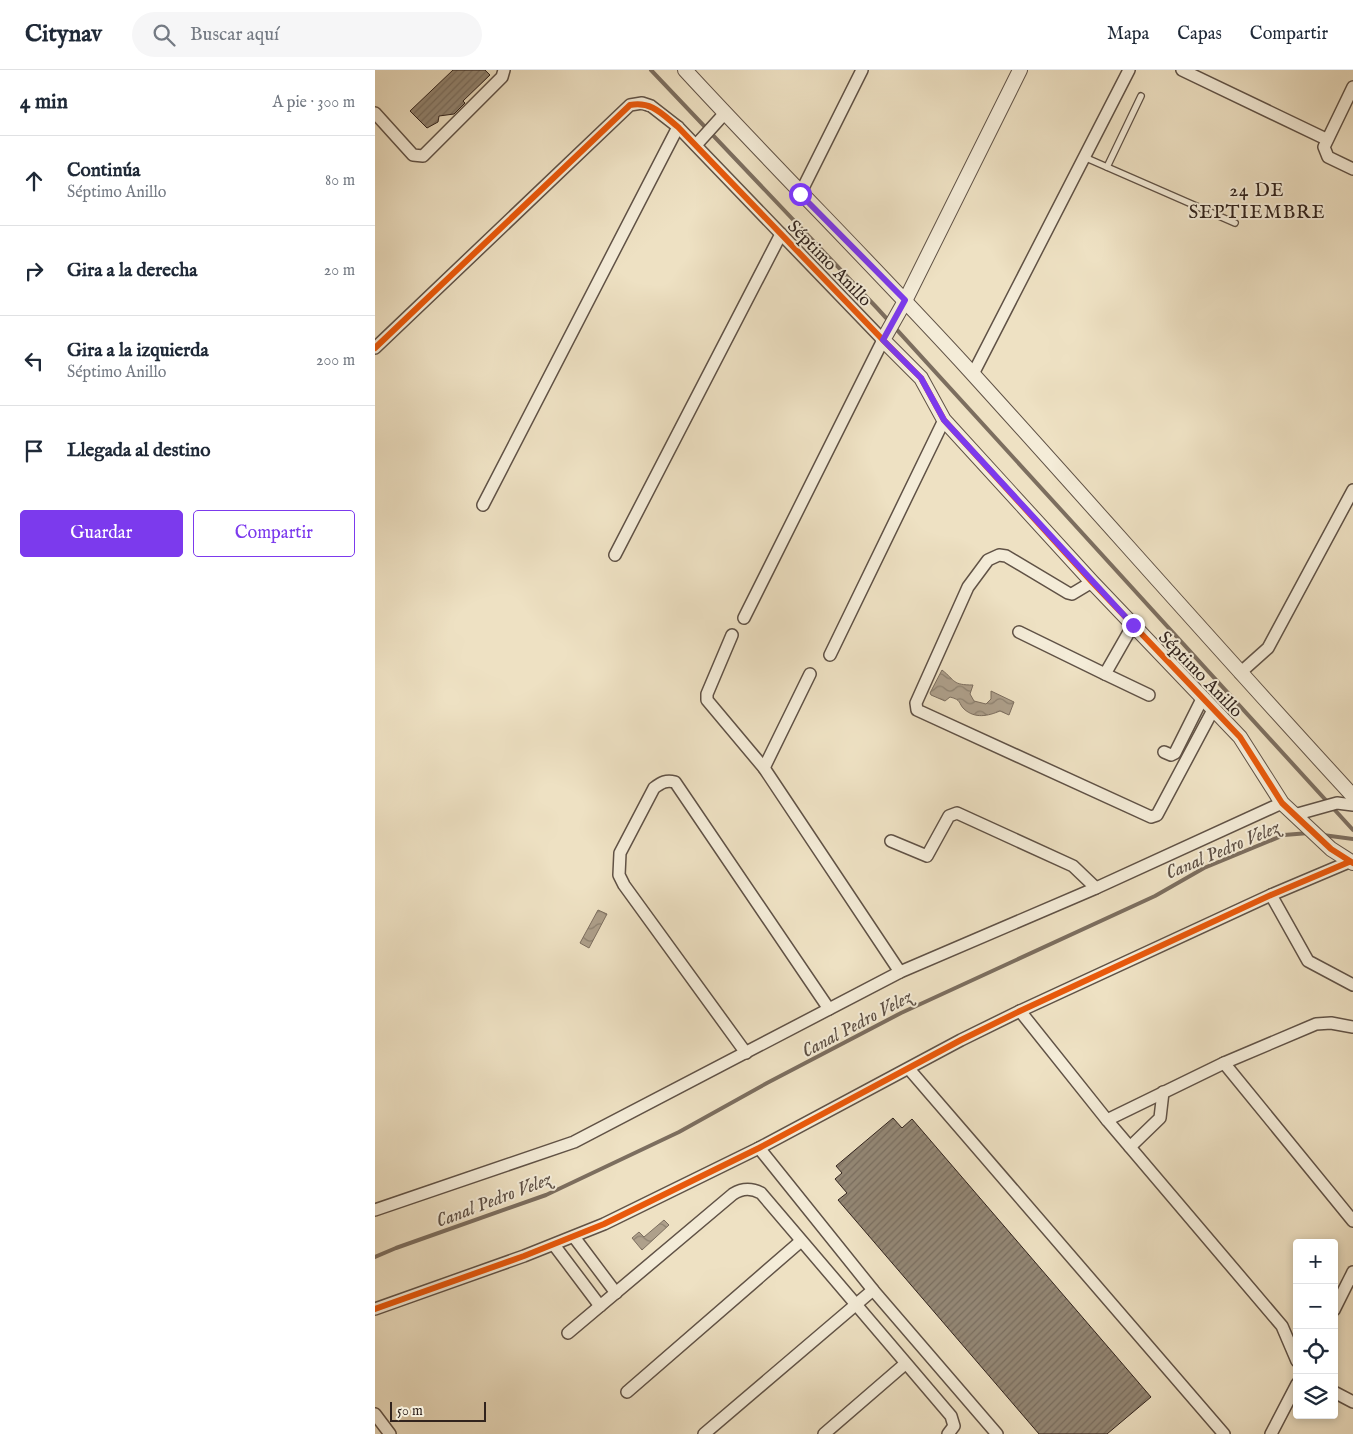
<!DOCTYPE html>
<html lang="es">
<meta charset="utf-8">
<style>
:root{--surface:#fff;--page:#f6f6f7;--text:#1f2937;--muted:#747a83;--line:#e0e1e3;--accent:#7c3aed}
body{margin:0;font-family:"IM FELL English",serif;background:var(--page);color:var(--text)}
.controls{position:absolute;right:15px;bottom:15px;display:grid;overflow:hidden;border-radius:5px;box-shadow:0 2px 8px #0003}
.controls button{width:45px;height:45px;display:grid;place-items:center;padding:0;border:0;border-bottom:1px solid var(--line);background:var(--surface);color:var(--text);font:25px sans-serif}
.scale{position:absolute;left:15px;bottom:12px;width:96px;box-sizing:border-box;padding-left:5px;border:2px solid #31231d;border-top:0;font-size:14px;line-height:18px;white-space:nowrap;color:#31231d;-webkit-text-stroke:4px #f4ecd8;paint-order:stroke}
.stop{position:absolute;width:15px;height:15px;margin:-11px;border:4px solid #7c3aed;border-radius:50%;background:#fff}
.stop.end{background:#7c3aed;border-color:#fff;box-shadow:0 1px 5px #0008}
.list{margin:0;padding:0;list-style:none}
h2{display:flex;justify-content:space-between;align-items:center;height:65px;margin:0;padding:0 20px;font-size:21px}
h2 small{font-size:16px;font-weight:400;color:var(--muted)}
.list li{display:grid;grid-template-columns:32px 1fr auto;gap:15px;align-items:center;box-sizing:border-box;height:90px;padding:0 20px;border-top:1px solid var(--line)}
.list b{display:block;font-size:19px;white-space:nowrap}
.list p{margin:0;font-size:16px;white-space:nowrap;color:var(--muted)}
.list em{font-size:16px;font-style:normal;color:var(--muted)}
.actions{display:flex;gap:10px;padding:15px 20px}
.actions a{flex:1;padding:11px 0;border:1px solid var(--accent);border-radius:5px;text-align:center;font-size:18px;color:var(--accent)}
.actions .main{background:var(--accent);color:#fff}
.icon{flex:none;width:28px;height:28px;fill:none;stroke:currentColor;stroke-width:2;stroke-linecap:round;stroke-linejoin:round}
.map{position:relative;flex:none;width:978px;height:1364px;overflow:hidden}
header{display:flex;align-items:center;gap:30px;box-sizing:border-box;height:70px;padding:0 25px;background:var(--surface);border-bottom:1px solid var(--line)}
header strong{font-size:24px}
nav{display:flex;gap:28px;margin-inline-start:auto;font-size:18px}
.search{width:350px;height:45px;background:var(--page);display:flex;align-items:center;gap:12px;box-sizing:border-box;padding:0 18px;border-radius:28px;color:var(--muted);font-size:19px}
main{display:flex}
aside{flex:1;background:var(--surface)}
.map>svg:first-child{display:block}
.water{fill:url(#water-waves);stroke:#7c6e5f}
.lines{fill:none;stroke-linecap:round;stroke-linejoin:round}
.stream{stroke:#7c6e5f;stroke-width:4}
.building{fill:url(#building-hatch);stroke:#31231d}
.service-casing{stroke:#605246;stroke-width:8}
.minor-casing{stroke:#605246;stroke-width:14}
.tertiary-casing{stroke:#605246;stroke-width:16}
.service{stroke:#f4ecd8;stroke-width:5.5}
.minor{stroke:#f4ecd8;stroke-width:11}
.tertiary{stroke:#f4ecd8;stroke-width:14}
.cycleway-casing{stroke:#f4ecd8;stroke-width:9}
.cycleway{stroke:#e8590c;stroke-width:6}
.route{stroke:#7c3aed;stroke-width:6}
.labels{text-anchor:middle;stroke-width:4;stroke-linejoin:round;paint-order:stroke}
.street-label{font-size:18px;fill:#31231d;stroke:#f4ecd8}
.neighbourhood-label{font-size:19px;letter-spacing:1px;fill:#31231d;stroke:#f4ecd8}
.water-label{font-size:19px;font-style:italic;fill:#5d4f44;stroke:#f4ecd8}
</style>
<header>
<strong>Citynav</strong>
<div class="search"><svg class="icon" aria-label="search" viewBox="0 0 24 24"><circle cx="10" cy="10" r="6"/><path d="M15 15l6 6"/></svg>Buscar aquí</div>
<nav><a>Mapa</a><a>Capas</a><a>Compartir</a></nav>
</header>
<main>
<aside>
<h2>4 min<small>A pie · 300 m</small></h2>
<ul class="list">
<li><svg class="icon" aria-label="ahead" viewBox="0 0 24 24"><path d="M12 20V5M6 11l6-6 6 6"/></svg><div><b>Continúa</b><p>Séptimo Anillo</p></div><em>80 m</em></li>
<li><svg class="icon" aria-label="right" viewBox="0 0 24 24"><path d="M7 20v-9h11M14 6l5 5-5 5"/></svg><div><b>Gira a la derecha</b></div><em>20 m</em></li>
<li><svg class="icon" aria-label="left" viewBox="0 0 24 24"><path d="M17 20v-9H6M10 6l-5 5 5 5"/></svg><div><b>Gira a la izquierda</b><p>Séptimo Anillo</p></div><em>200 m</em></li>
<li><svg class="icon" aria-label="arrive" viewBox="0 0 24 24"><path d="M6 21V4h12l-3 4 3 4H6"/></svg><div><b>Llegada al destino</b></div></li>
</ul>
<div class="actions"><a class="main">Guardar</a><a>Compartir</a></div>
</aside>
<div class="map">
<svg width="978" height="1364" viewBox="0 0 978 1364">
<defs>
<pattern id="water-waves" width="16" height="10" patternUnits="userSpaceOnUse" patternTransform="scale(1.25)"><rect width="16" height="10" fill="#aea08b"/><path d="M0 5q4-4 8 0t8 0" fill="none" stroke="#8e8271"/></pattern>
<pattern id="building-hatch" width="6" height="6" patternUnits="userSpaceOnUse" patternTransform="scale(1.25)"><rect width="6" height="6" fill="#938673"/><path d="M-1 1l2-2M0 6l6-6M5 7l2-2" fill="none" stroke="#796d5e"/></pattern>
</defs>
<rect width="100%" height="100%" fill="#eee1c3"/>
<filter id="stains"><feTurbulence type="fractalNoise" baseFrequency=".004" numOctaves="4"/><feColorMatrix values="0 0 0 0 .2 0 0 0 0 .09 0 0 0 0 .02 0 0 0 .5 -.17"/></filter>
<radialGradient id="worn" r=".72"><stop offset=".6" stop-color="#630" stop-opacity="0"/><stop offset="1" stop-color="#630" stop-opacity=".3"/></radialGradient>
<g class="water">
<path d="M 567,600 C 581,611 577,615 598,615 L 595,624 L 599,631 L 611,634 L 616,629 L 616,621 L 639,632 L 634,645 L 625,641 C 613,646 600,649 589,639 C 583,633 587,630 575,627 L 570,631 L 556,625 L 555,623 Z"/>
<polygon points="223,840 232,844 214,878 205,873"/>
<polygon points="289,1150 294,1155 267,1180 257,1168 264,1162 269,1167"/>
</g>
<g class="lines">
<g class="stream">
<polyline points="276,0 502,238 978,760"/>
<polyline points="948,765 978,769"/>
<polyline points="0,1187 21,1178 171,1125 304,1062 392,1013 526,943 780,826 829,798 909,765 934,763"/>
</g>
</g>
<g class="building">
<polygon points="78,0 110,0 115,5 88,31 90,33 79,44 64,46 63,52 52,58 35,41"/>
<polygon points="518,1048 527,1058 537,1049 776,1327 732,1364 664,1364 463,1130 472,1123 460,1109 467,1103 461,1096"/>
</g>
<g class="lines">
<g class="service-casing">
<g id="service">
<polyline points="709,87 860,153"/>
<polyline points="732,97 766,26"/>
</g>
</g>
<g class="minor-casing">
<g id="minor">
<polyline points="807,0 951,69"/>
<polyline points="978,17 949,77 953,87 978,99"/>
<polyline points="0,43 38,85 48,86 127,7 129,0"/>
<polyline points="321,75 350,43"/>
<polyline points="425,124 487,0"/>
<polyline points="0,278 255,35 267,33 276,36 303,57 508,270 369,548"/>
<polyline points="598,304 754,0"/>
<polyline points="108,435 303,57"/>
<polyline points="240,485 406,164"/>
<polyline points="717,512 697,524 693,523 631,486 624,485 613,490 593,517 541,633 542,640 776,747 782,745 839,638"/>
<polyline points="644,562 730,604 758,555"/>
<polyline points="357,565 332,624 332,630 389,698 525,902"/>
<polyline points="455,585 569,350"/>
<polyline points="865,603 893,578 978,420"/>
<polyline points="730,604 774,625"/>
<polyline points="789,682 796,685 800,683 828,627"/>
<polyline points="389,698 435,604"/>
<polyline points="919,745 962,733 978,735"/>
<polyline points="516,771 552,786 574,746 582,743 698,796 721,818"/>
<polyline points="896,825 933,891 978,915"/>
<polyline points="645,941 732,1050 907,1256 922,1291"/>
<path d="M 371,983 L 249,815 L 244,805 L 245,783 L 279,718 C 287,712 291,710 300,712 L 454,939"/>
<polyline points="849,993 978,1151"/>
<polyline points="534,999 849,1364"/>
<polyline points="732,1050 849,993 941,954 956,953 978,957"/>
<polyline points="755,1077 785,1048 788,1022"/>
<polyline points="384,1078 498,1220 622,1364"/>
<polyline points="0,1140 199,1072 525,902 721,818 907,733"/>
<polyline points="199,1167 241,1223"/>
<polyline points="179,1175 225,1236"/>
<polyline points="0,1239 149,1186 229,1154 384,1078 586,970 645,941 896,825 974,792"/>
<polyline points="959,1240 978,1202"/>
<path d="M 193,1263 L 358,1124 C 368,1118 376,1118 386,1123 L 576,1346 L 579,1356 L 573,1364"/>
<polyline points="252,1322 426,1171"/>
<polyline points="959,1322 978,1332"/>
<polyline points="0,1344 15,1364"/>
<polyline points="329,1364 498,1220"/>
<polyline points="449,1364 530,1294"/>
<polyline points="896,1364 922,1314"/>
</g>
</g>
<g class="tertiary-casing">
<g id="tertiary">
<path d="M 310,0 C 404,102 503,200 596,302 C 724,443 849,586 978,726"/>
<polyline points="645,0 530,231 508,270 546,308 569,350 717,512 865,667 907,733 956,779 978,793"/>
</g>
</g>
<use href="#service" class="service"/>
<use href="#minor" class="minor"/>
<use href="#tertiary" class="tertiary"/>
<g class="cycleway-casing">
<g id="cycleway">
<path d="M 0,278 L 255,35 C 277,31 287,44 303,57 L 508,270 L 546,308 L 569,350 L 717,512 L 865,667 L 907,733 L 956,779 L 978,793"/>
<polyline points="0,1239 149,1186 229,1154 384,1078 586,970 645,941 896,825 974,792"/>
</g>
</g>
<use href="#cycleway" class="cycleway"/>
</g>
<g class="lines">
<polyline class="route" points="425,124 530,230 508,270 546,308 569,350 758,555"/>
</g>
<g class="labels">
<g class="street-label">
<text transform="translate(455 193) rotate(46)" y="6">Séptimo Anillo</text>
<text transform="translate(826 604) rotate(46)" y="6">Séptimo Anillo</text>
</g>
<g class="neighbourhood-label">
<text x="882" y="126">24 DE<tspan x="882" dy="22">SEPTIEMBRE</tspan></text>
</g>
<g class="water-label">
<text transform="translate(847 779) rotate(-23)" y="7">Canal Pedro Velez</text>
<text transform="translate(481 953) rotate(-28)" y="7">Canal Pedro Velez</text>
<text transform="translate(118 1129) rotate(-21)" y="7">Canal Pedro Velez</text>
</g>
</g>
<rect width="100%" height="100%" filter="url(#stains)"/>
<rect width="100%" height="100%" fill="url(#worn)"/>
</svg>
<div class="controls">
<button>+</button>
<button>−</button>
<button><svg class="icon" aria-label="locate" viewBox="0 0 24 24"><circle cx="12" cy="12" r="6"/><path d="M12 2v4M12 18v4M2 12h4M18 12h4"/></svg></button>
<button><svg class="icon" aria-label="layers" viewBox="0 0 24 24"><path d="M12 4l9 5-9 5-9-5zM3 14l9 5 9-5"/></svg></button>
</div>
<div class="scale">50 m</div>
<div class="stop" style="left:425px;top:124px"></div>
<div class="stop end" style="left:758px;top:555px"></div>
</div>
</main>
